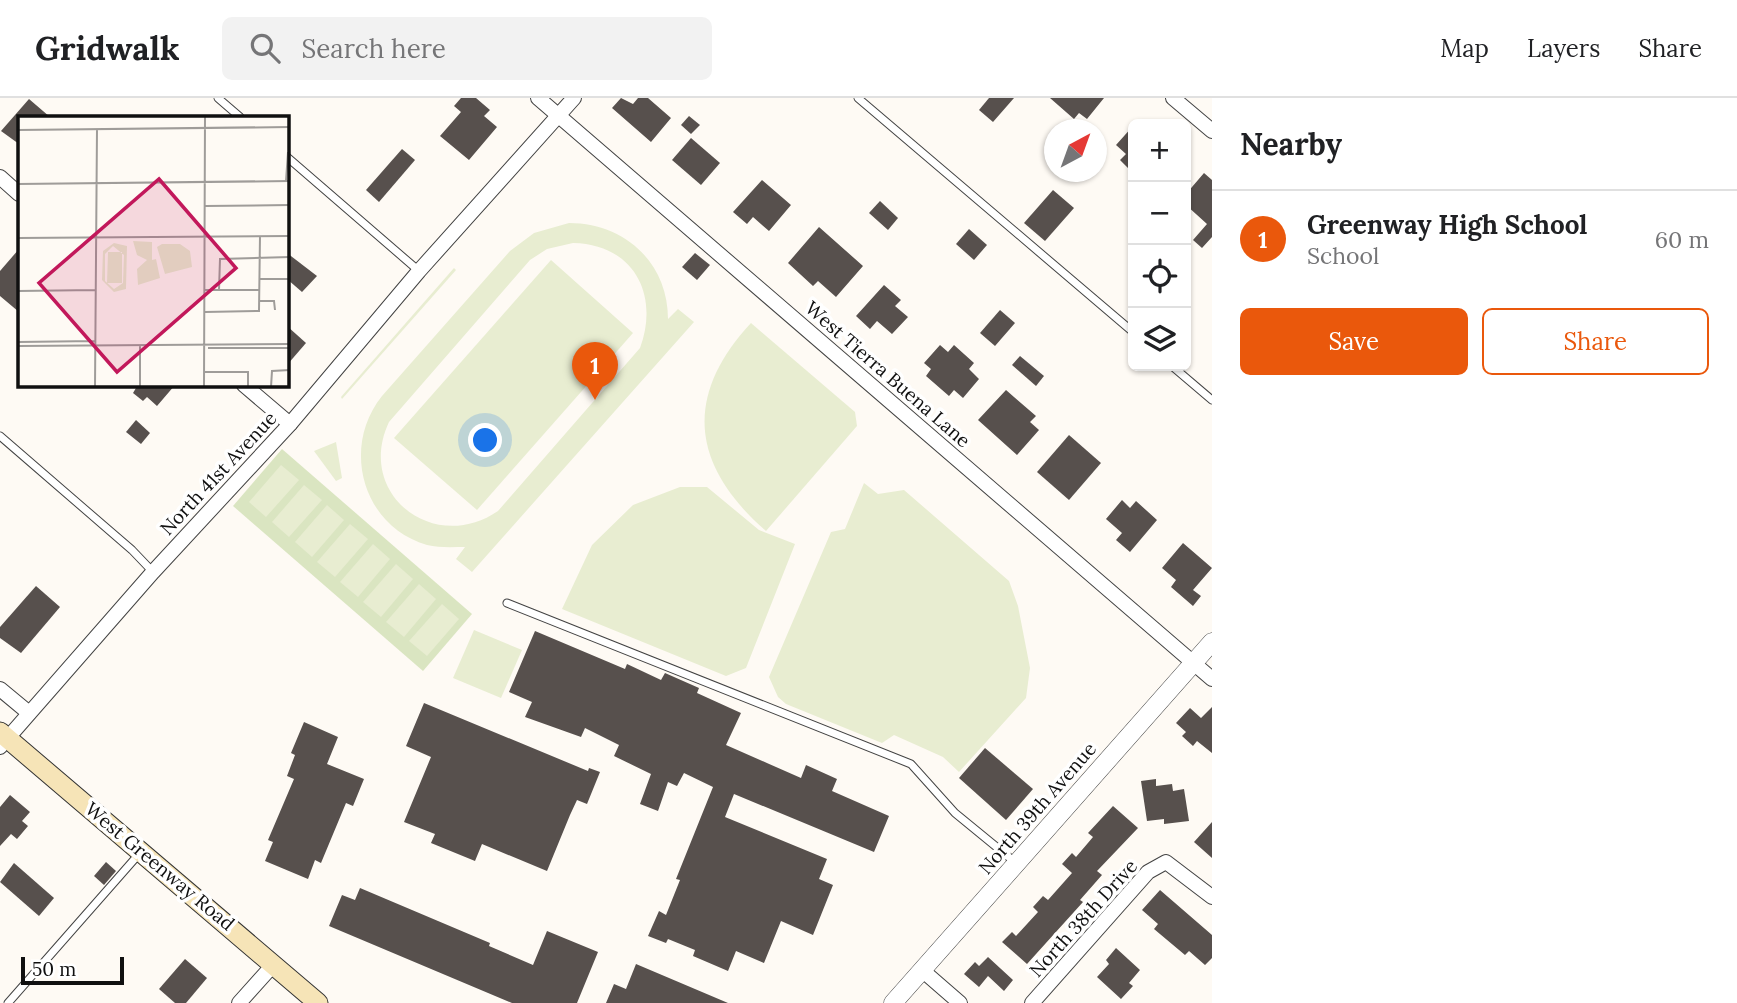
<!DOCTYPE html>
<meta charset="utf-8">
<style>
:root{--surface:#fff;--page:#f2f2f2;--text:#202124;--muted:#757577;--line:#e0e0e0;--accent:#ea580c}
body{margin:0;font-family:Lora,serif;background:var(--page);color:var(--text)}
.controls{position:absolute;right:21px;top:21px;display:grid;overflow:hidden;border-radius:10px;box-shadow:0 2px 5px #0004}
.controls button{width:63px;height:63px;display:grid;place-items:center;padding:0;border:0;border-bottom:2px solid var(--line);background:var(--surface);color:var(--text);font:35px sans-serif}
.compass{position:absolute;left:1044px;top:21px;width:63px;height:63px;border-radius:50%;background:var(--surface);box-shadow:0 2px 5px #0004;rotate:41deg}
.scale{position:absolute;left:21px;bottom:18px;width:103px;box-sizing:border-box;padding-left:7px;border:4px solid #101010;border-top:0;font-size:19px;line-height:24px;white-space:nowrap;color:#101010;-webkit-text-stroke:5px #fff;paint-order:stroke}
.you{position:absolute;left:486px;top:343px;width:24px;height:24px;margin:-18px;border:5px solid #fff;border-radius:50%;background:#1a73e8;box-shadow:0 0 0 10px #1a73e833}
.badge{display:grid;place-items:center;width:46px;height:46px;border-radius:50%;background:var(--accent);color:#fff;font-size:23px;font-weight:700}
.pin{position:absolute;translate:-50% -58px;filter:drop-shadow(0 2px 4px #0008)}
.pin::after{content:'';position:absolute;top:37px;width:24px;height:21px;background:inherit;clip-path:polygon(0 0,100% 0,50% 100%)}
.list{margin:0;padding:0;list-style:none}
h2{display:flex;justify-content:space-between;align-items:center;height:91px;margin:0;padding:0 28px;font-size:30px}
h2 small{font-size:23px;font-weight:400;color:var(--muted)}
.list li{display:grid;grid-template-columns:46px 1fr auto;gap:21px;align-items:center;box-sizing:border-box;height:98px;padding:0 28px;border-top:2px solid var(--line)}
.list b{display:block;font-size:26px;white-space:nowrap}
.list p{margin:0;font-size:23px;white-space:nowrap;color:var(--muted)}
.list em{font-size:23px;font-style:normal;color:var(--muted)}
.actions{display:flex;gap:14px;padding:21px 28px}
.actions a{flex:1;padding:16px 0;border:2px solid var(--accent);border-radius:10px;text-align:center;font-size:24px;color:var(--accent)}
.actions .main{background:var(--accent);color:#fff}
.icon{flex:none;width:38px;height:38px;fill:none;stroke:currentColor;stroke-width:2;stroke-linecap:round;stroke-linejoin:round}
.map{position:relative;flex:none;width:1212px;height:905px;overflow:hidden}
header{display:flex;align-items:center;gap:42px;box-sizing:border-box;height:98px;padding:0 35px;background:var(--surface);border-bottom:2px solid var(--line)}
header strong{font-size:33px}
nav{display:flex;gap:38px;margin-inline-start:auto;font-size:24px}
.search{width:490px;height:63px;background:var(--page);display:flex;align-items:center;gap:18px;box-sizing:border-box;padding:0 24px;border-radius:10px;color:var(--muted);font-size:26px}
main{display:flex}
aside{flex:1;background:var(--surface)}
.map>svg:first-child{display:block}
.green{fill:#dae5c1}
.pitch{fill:#e8edd1;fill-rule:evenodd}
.building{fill:#57504d}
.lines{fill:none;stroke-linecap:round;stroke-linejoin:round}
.service-casing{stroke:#434343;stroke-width:9}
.minor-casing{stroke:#434343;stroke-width:16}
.tertiary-casing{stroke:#434343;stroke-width:19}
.secondary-casing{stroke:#323232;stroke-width:21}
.service{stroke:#fff;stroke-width:7}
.minor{stroke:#fff;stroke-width:14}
.tertiary{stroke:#fff;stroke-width:18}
.secondary{stroke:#f6e4b7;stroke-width:19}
.labels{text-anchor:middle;stroke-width:7;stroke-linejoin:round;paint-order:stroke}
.street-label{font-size:19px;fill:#101010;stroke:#fff}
.inset-road{fill:none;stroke:#9f9c99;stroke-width:2}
.view{fill:#c2185b;fill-opacity:0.15;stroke:#c2185b;stroke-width:3.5}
.inset-edge{fill:none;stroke:#101010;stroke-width:3.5}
</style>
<header>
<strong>Gridwalk</strong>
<div class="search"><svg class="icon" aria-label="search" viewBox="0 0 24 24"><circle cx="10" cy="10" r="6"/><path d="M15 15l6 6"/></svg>Search here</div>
<nav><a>Map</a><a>Layers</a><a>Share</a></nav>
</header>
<main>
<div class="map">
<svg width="1212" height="905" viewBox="0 0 1212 905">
<rect width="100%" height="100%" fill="#fefaf4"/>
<polygon class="green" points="282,351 472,516 423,573 233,408"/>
<g class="pitch">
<path d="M 569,125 C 625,125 668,165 668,221 L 678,211 L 694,224 L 472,474 L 456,461 L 465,449 C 453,449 439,450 427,447 C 362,428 341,349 382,298 L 510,153 L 534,135 ZM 573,145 C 633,146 660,196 640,250 L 498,413 C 434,457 355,396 389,324 L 530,162 L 547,151 Z"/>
<polygon points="551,162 633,235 477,412 394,340"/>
<polygon points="454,170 456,172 342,301 341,299"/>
<path d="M 751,225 L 855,314 L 857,328 L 766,433 C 691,368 683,298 751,225 Z"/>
<polygon points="336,344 342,380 336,383 314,353"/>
<polygon points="281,367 299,382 266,419 249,404"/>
<polygon points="864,385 878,396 904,392 1009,483 1018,508 1030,570 1026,600 959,674 943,659 894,637 882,645 786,606 778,599 769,579 831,434 845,431"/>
<polygon points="304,387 322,402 289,439 272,424"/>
<polygon points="680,389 707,389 759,432 795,446 746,570 726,578 562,511 592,447 633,407"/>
<polygon points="327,407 344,422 312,459 295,444"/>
<polygon points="350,426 368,441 335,479 317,464"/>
<polygon points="373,446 390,461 358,499 340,484"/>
<polygon points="396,466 413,481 381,519 363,504"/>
<polygon points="419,486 436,501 404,539 386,524"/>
<polygon points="442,506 459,521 427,558 409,543"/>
<polygon points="474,532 522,552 501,600 453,580"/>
</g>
<g class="building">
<polygon points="461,0 476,0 490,12 484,18 497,29 469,62 440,38 461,14 454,8"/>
<polygon points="621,0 633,6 638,0 648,0 671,20 651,44 612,10"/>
<polygon points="989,0 1014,0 993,24 979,12"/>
<polygon points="1050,0 1104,0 1087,21 1079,15 1074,21"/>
<polygon points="29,1 50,19 19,19 19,46 1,33"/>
<polygon points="689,18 700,27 691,36 681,27"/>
<polygon points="1133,28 1133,75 1120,62 1126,56 1116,47"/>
<polygon points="691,40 720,65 701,87 672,62"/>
<polygon points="402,51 415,62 379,104 366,92"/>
<polygon points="1204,75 1212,82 1212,139 1202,150 1193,142 1207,126 1186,107 1186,96"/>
<polygon points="762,82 791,107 769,133 753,119 747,126 733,114"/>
<polygon points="1053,92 1074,110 1045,143 1024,125"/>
<polygon points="880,103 898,120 888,132 869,115"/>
<polygon points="819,129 863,168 836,199 818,183 813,188 788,165"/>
<polygon points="969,131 987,147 974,162 956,146"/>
<polygon points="19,151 19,214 0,198 0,173"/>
<polygon points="287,155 317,178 302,194 287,181"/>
<polygon points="695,155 710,167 697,182 682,169"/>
<polygon points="884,187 901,202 895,208 908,219 892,236 877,223 870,231 856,218"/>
<polygon points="1000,212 1015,225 995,248 980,235"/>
<polygon points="287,228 306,245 287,267"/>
<polygon points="940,247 948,254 954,247 974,265 969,271 979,281 963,300 954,292 949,298 926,278 931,271 924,265"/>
<polygon points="1020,258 1044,278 1036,288 1012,267"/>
<polygon points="133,287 175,287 157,308 147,299 143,303 133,295 136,290"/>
<polygon points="1006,292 1036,318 1030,324 1039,332 1017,357 978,322"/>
<polygon points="136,322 150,335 141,346 126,334"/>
<polygon points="1069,337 1101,365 1069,402 1037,374"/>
<polygon points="1122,402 1130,410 1136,403 1157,422 1130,454 1116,442 1122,435 1106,421"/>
<polygon points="1183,445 1212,470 1193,492 1201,498 1193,508 1171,489 1176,482 1162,470"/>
<polygon points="36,488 60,509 21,555 0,540 0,529"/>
<polygon points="535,533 625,571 627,566 661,582 665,575 699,590 697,595 741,615 726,647 801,680 806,667 837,681 832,693 889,718 874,754 734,696 725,719 827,761 819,781 833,787 813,837 781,823 764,865 736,853 728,873 693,858 695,852 668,841 666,845 648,838 659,813 666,817 680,782 676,781 713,689 684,675 677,688 668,684 658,713 640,706 651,676 614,658 619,647 585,630 581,639 525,619 532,604 509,594"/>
<polygon points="424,605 588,673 589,670 600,674 587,706 577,702 570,717 547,773 482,746 475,763 431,745 435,736 404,724 431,659 406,648"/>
<polygon points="1212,609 1212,655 1197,643 1193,648 1182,638 1186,634 1176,625 1190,610 1201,620"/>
<polygon points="304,624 338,639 327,666 364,681 353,708 346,705 321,765 315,762 308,781 265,763 273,744 268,742 294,681 287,678 295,657 291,655"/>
<polygon points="985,650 1033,691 1006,722 959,680"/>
<polygon points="1156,681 1156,688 1172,686 1173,693 1184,691 1189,723 1164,726 1164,721 1147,723 1141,683"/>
<polygon points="10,697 30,714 22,723 28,728 17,741 11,736 0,748 0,709"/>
<polygon points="1113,708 1138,730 1097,773 1102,777 1080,802 1083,804 1027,866 1002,844 1012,834 1016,838 1038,814 1033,809 1043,798 1048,802 1072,775 1062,766 1072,755 1076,759 1093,739 1088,735"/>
<polygon points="1212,724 1212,760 1194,744"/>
<polygon points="106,764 116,773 104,787 94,778"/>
<polygon points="14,765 54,800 39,818 0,784"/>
<polygon points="360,790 490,845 489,848 533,867 547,833 598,854 577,905 512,905 329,828 342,797 355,802"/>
<polygon points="1160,792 1212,837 1212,860 1205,867 1189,853 1185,857 1154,831 1158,826 1142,812"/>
<polygon points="1116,850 1140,872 1129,885 1133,888 1121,901 1097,879 1109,866 1106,862"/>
<polygon points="988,859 1013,882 1004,893 988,878 979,889 964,876 975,864 979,868"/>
<polygon points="185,861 207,880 186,905 175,905 159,891"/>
<polygon points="636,866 728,905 606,905 614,886 626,891"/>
</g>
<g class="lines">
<g class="service-casing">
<g id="service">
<polyline points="218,0 240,19"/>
<polyline points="858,0 1133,234"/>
<polyline points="287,59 419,173"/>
<polyline points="1172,268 1212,302"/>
<polyline points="0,338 132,452 153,474"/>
<polyline points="507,505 911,666 955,715 1016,765"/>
<polyline points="8,905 139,756"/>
</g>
</g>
<g class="minor-casing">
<g id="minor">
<polyline points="538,0 1212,581"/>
<polyline points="1173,0 1212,33"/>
<polyline points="0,79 19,96"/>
<polyline points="244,287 290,326"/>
<polyline points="0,591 29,615"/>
<polyline points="0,649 153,474 290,326 419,173 574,0"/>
<polyline points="922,872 960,905"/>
<polyline points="239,905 274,866"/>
<polyline points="1032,905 1148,774 1166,764 1212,799"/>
</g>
</g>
<g class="tertiary-casing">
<polyline id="tertiary" points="893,905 1212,544"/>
</g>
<g class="secondary-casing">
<polyline id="secondary" points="0,634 318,905"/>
</g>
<use href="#service" class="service"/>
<use href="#minor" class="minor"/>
<use href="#tertiary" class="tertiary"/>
<use href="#secondary" class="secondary"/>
</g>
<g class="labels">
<g class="street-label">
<text transform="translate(888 276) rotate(41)" y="7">West Tierra Buena Lane</text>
<text transform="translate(218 375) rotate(-47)" y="7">North 41st Avenue</text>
<text transform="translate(1037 710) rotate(-49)" y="7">North 39th Avenue</text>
<text transform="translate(160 768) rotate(40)" y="7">West Greenway Road</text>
<text transform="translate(1083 820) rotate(-48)" y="7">North 38th Drive</text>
</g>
</g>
<g transform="translate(18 18)">
<rect width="271" height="271" fill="#fefaf4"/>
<path d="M 115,125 L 134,126 L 134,144 L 138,143 L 142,162 L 120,169 L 119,153 L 129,144 L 119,139 ZM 96,127 L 109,130 L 108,173 L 96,176 L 84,164 L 85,135 ZM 95,130 L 106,139 L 105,167 L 96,173 L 87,165 L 87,138 ZM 144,128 L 162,128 L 172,135 L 174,151 L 147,158 L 139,131 ZM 90,136 L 104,136 L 104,167 L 89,167 Z" fill="#e8edd1" fill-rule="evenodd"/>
<path class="inset-road" d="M 0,14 L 272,11M 268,65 L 270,36M 0,68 L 272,65M 187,90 L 272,89M 0,122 L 272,120M 242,163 L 272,163M 187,174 L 242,174M 201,174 L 202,143 L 272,141M 0,175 L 78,174M 241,185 L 256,185 L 257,194M 187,196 L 241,195 L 242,120M 0,226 L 77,225M 0,230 L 272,228M 190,232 L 272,232M 187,256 L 230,256 L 230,271M 77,271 L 79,13M 122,271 L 122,229M 186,271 L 187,0M 253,271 L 254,255 L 272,254"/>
<path class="view" d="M 141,63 L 218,152 L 99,256 L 21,167 Z"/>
<rect width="271" height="271" class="inset-edge"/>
</g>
</svg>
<div class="controls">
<button>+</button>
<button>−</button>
<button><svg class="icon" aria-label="locate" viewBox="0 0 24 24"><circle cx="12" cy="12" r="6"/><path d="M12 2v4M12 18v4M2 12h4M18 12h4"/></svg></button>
<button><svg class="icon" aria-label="layers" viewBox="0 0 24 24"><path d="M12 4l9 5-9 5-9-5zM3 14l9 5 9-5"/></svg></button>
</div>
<svg class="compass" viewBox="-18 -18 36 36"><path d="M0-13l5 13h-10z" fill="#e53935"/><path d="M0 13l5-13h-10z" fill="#757577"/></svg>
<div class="scale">50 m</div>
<div class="you"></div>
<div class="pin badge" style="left:595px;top:302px">1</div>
</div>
<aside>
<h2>Nearby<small></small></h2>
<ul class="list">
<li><span class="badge">1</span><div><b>Greenway High School</b><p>School</p></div><em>60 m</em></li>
</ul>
<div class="actions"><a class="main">Save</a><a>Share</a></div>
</aside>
</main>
